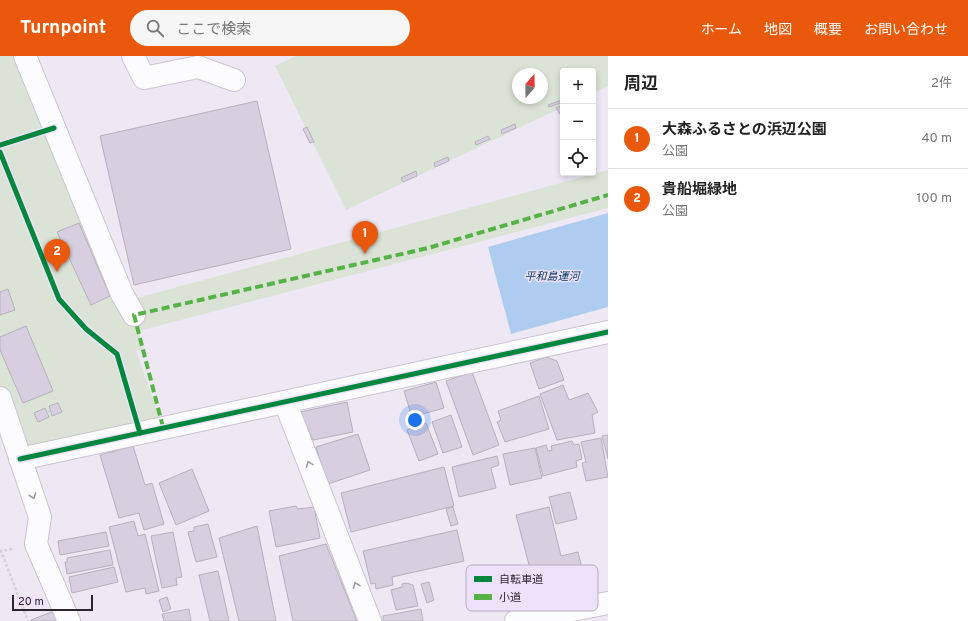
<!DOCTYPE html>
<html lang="ja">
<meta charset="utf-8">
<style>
:root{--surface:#fff;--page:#f6f6f6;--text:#222;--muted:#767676;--line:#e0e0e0;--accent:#ea580c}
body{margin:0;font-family:Overpass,"Noto Sans JP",sans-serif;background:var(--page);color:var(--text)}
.controls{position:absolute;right:12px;top:12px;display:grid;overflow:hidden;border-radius:4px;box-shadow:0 2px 6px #0003}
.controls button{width:36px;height:36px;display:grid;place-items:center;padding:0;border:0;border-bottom:1px solid var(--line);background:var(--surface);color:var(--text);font:20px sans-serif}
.compass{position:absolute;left:512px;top:12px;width:36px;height:36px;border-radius:50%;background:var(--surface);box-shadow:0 2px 6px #0003;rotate:20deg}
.scale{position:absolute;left:12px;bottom:10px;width:81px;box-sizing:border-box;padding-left:4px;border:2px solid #2b2530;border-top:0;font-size:11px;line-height:14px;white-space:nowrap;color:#2b2530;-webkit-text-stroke:3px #eee2fb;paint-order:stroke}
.you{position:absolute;left:415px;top:364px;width:14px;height:14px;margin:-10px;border:3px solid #fff;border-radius:50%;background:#1a73e8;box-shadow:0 0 0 6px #1a73e833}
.badge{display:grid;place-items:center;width:26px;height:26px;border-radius:50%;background:var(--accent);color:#fff;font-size:13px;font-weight:700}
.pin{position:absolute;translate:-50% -33px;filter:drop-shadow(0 1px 2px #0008)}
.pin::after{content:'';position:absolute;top:21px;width:14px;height:12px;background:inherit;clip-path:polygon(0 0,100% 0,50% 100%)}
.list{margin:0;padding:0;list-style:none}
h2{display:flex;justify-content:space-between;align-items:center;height:52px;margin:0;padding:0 16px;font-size:17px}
h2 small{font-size:13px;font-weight:400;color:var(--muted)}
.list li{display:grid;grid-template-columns:26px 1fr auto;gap:12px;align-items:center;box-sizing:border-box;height:60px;padding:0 16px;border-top:1px solid var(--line)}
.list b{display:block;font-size:15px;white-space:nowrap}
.list p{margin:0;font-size:13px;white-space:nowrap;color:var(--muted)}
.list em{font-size:13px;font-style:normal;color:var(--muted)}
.icon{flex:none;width:22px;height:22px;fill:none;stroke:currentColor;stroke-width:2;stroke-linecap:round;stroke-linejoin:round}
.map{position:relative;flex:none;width:608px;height:565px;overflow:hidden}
header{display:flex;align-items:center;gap:24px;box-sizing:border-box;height:56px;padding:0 20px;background:var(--accent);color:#fff}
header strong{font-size:19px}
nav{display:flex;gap:22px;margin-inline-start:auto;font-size:14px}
.search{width:280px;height:36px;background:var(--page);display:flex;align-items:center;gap:10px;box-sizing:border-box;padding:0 14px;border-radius:22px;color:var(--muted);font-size:15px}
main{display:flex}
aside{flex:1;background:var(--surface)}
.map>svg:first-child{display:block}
.green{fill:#dae3d6;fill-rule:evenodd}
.water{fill:#aeccef}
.building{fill:#d7cfdf;stroke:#b6b0bc}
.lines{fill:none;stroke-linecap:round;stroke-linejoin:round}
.minor-casing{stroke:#cac5d0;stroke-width:24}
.path{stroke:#d4d2d6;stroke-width:2.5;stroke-dasharray:3 2;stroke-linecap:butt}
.minor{stroke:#fcfcfe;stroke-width:22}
.quiet{stroke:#56b246;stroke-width:4;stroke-dasharray:8 4;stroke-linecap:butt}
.cycleway-casing{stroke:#eee2fb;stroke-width:8}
.cycleway{stroke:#00873e;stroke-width:5}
.oneway{stroke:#9e9ba1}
.labels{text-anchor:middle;stroke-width:3;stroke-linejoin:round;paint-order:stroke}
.water-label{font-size:11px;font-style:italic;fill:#00345d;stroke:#eee2fb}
.key{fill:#eee2fb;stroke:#b4a9be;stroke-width:1}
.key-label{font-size:11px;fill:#2b2530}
</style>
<header>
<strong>Turnpoint</strong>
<div class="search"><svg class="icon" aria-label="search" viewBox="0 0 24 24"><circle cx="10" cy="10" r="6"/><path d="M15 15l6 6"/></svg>ここで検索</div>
<nav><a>ホーム</a><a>地図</a><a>概要</a><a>お問い合わせ</a></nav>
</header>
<main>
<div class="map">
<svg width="608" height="565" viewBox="0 0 608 565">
<rect width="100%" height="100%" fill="#eee8f5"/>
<g class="green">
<polygon points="0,0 23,0 126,245 608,114 608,152 139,275 143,293 136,295 163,371 20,403 0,342"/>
<path d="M 296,0 L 608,0 L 608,30 L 593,37 L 593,15 L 563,15 L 563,51 L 346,154 L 275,10 ZM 518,18 L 542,18 L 542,42 L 518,42 Z"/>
</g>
<polygon class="water" points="608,157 608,251 511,278 488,191"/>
<g class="building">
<polygon points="562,44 563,46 549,51 548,49"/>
<polygon points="257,45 291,193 134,229 100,80"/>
<polygon points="563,49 563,56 560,58 556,52"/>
<polygon points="515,68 516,72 502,78 501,74"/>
<polygon points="307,71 314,86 310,87 303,73"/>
<polygon points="488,80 490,83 476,89 475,86"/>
<polygon points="448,101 449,105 435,111 434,107"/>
<polygon points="416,115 417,120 403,126 401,122"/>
<polygon points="79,167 110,240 91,249 57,176"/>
<polygon points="8,233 15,254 0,259 0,236"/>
<polygon points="26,270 53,335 23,347 0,294 0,281"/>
<polygon points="546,301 557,305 564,324 539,333 530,307"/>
<polygon points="472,316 499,389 473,399 446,325"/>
<polygon points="436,326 444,352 412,361 404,335"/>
<polygon points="563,329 569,344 588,337 598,356 592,359 595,377 557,384 540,338"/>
<polygon points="539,340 549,373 505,386 497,366 501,364 498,355"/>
<polygon points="347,346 353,376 313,384 300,356"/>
<polygon points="58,347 62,356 52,360 49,350"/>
<polygon points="45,352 49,361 38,366 34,357"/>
<polygon points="451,359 462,391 443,397 432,366"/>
<polygon points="426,367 438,398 419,405 407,374"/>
<polygon points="358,378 370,414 328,428 316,391"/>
<polygon points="608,379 608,403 602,380"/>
<polygon points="601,382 608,421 586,425 582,407 586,406 581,386"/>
<polygon points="572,385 574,389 579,388 582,403 576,405 577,411 543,420 536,392 546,389 548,395 552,394 551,390"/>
<polygon points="133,390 145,429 152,427 164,468 144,474 139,457 119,462 100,399"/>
<polygon points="535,392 542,422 510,429 503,398"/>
<polygon points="497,400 499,409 491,412 496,432 459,441 452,411"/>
<polygon points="444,411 454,450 351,476 341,437"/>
<polygon points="192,413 209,455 176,469 159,427"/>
<polygon points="570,436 577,463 556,468 549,441"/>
<polygon points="296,450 298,453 314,451 320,482 276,491 269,455"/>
<polygon points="453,451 458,468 451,470 446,453"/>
<polygon points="549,451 561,500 578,496 588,537 573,542 568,539 539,547 516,459"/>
<polygon points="134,465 138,480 145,478 159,535 146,538 145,532 126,536 109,471"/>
<polygon points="208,468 217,501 196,506 188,476 194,475 194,471"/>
<polygon points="257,470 276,565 239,565 219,482"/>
<polygon points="457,474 464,505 392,521 393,529 376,533 375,527 371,528 363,495"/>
<polygon points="106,476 109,490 60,499 58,485"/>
<polygon points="173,476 182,521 176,522 177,529 162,532 151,480"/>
<polygon points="326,488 357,565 293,565 279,500"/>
<polygon points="110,494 113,509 67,518 65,506 67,506 67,502"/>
<polygon points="114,511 118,526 72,537 69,521"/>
<polygon points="218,515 229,565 210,565 199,519"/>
<polygon points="429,526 434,544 427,547 421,528"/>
<polygon points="406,527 413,529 418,550 396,554 391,534 402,531 402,528"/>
<polygon points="167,541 171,553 163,556 159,544"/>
<polygon points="189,553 191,565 164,565 162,558"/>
<polygon points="421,553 423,565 383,565 383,560"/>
<polygon points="54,555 58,565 31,565 31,564"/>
</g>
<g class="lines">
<g class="minor-casing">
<g id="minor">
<polyline points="25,0 122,238 134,259"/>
<polyline points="133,0 144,22 198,11 234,24"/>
<polyline points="0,342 40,461 36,488 69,565"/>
<polyline points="285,346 370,565"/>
<polyline points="20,403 608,276"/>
<polyline points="516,565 608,547"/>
</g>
</g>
<g class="path">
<polyline points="47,356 50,355"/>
<polyline points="12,493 1,495 28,565"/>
</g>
<use href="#minor" class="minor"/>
<polyline class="quiet" points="163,371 134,259 428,192 608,139"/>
<g class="cycleway-casing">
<g id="cycleway">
<polyline points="0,89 54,72"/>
<polyline points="0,96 59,243 86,273 117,298 140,377"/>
<polyline points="20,403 608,276"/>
</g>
</g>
<use href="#cycleway" class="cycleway"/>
</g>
<defs><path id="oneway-chevron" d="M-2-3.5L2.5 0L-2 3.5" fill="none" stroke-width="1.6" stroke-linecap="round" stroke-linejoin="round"/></defs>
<g class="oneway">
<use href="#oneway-chevron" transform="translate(309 408) rotate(-111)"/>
<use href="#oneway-chevron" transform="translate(33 440) rotate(71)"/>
<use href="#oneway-chevron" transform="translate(356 529) rotate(-111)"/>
</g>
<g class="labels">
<g class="water-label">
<text x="552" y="224">平和島運河</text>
</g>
</g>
<rect x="466" y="509" width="132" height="46" rx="6" class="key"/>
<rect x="474" y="520" width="18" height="6" fill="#00873e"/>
<rect x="474" y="538" width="18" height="6" fill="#56b246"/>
<g class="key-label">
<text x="499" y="527">自転車道</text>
<text x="499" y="545">小道</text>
</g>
</svg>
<div class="controls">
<button>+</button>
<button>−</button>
<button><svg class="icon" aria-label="locate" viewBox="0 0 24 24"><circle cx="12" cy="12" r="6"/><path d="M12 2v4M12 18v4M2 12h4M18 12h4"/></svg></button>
</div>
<svg class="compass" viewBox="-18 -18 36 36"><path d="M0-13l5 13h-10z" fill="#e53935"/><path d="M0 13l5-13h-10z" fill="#767676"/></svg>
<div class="scale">20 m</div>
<div class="you"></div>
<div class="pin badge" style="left:365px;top:198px">1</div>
<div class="pin badge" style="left:57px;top:216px">2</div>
</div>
<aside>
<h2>周辺<small>2件</small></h2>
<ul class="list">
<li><span class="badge">1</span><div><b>大森ふるさとの浜辺公園</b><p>公園</p></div><em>40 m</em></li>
<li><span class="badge">2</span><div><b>貴船堀緑地</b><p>公園</p></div><em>100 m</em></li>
</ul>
</aside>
</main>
